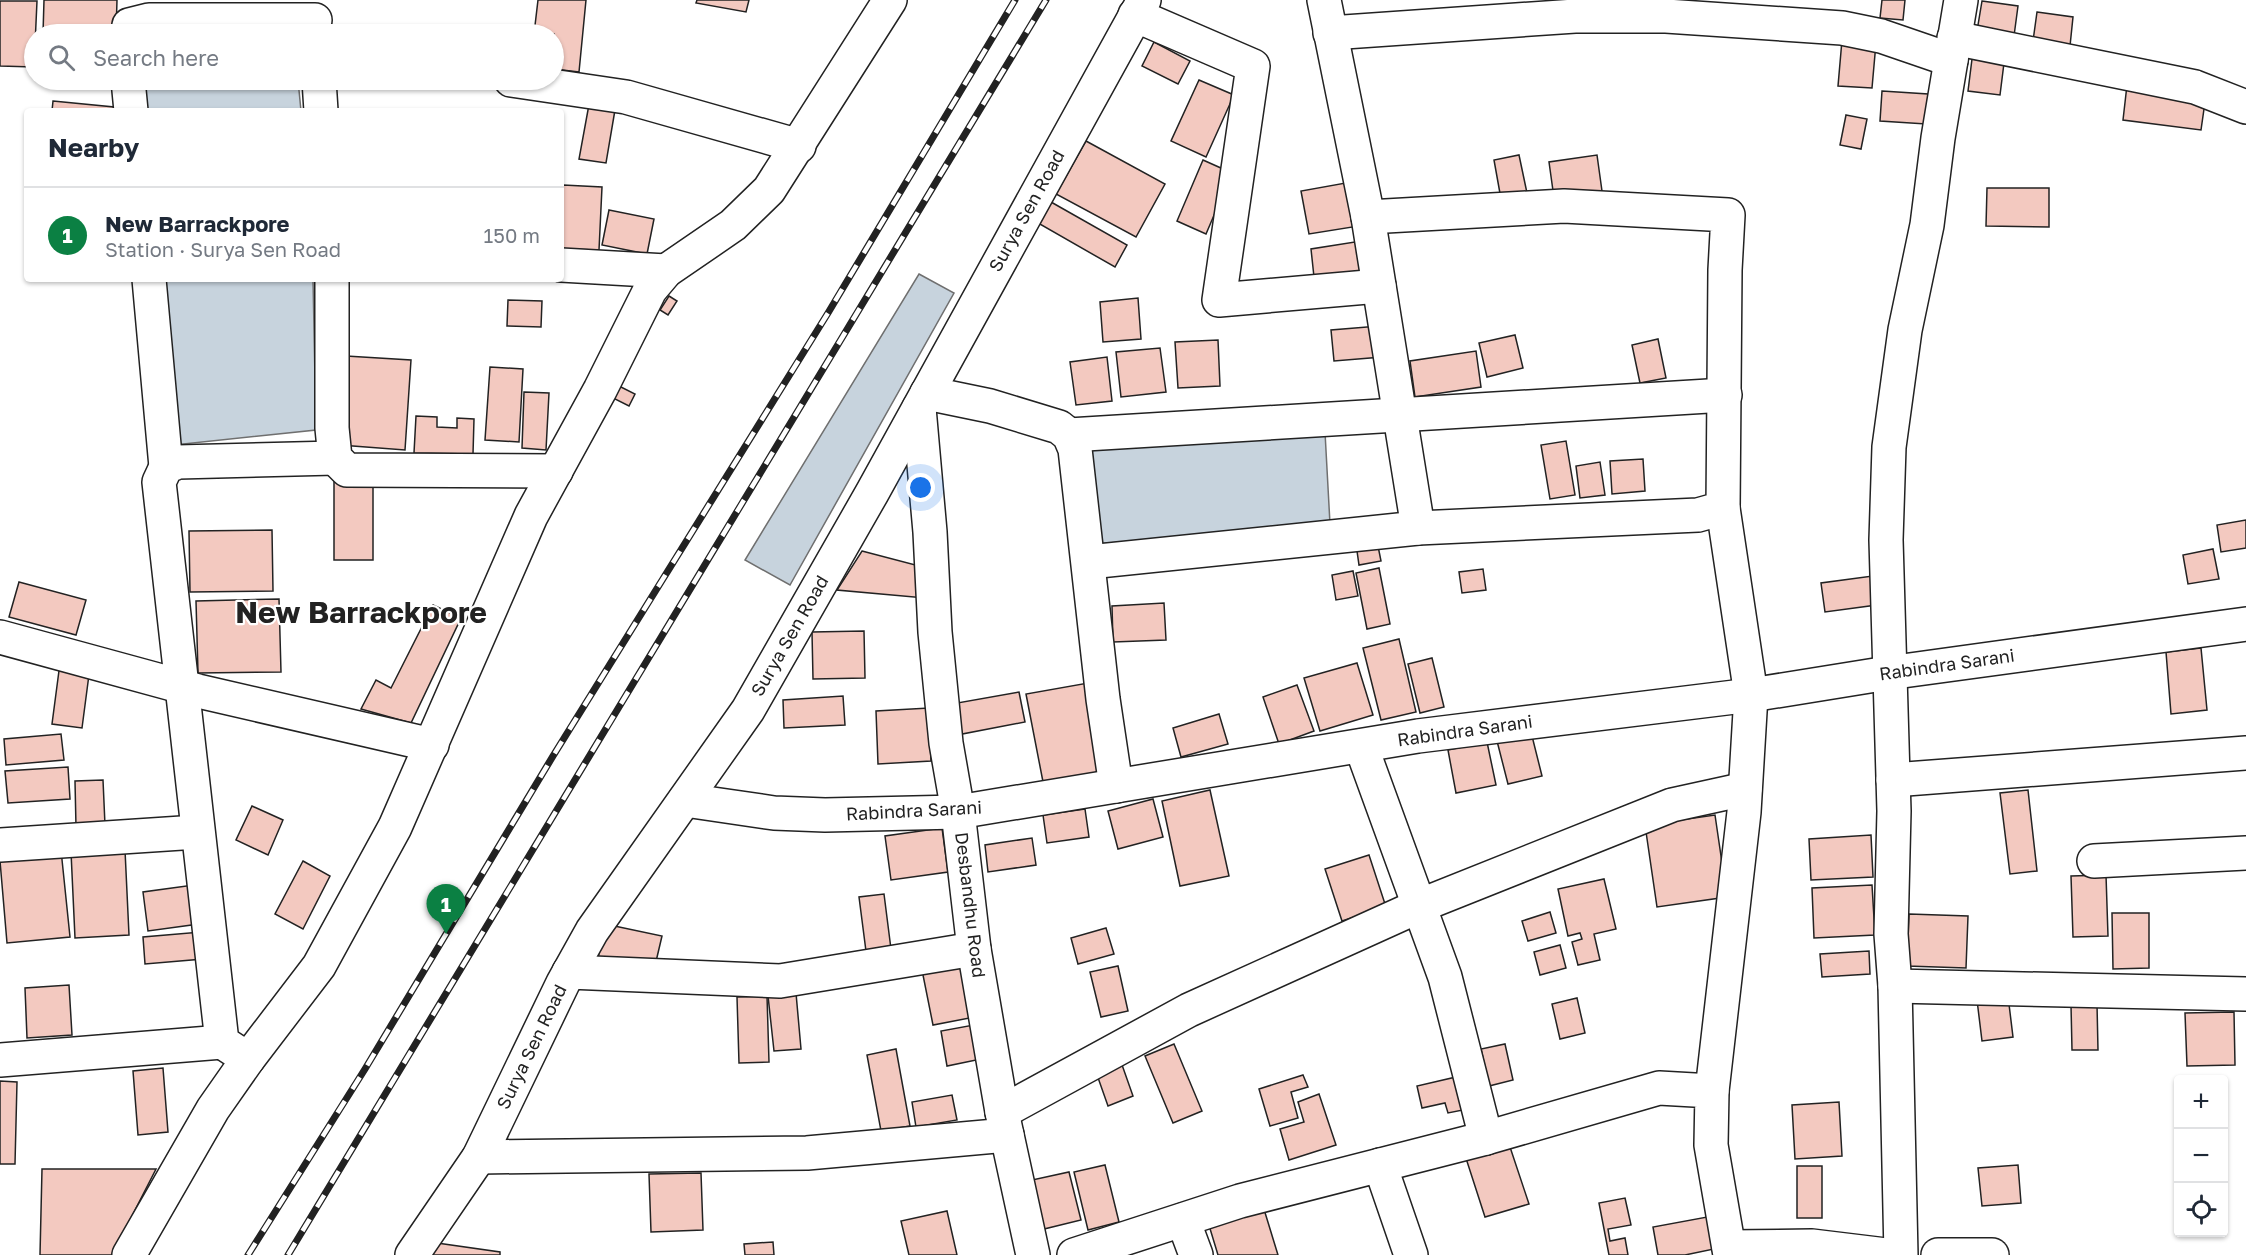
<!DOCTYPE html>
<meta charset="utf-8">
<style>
:root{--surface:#fff;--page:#f6f6f7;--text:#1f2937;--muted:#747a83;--line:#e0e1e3;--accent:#0b8043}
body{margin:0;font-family:"Golos Text",sans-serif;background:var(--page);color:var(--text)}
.controls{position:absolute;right:18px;bottom:18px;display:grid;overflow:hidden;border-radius:6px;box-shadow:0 2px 4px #0004}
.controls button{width:54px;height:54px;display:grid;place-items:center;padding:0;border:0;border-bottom:2px solid var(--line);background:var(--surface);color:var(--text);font:30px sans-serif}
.you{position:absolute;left:921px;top:488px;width:21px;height:21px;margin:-15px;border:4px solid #fff;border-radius:50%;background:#1a73e8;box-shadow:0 0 0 9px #1a73e833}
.badge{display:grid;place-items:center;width:39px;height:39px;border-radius:50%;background:var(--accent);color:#fff;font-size:20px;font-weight:700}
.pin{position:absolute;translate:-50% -50px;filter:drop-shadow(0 2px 3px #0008)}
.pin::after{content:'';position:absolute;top:32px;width:21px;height:18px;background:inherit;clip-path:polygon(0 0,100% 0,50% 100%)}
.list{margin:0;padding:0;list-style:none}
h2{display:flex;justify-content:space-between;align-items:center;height:78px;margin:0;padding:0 24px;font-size:26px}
h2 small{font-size:20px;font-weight:400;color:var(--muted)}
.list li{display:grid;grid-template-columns:39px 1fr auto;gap:18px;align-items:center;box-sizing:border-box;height:96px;padding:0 24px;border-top:2px solid var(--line)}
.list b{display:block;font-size:22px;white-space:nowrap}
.list p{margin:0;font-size:20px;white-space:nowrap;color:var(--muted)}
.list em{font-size:20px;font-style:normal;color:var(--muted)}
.icon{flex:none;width:33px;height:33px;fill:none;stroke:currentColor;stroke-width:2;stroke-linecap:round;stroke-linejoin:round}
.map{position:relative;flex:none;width:2246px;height:1255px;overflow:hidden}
.search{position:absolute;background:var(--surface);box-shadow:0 2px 4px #0004;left:24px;top:24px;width:540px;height:66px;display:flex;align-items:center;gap:15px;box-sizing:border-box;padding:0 21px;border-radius:33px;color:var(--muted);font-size:22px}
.panel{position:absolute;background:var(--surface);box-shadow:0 2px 4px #0004;left:24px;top:108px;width:540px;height:174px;border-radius:6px}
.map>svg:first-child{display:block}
.water{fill:#c7d3dd;stroke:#6f6f6f;stroke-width:1.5}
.building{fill:#f3c9c0;stroke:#222;stroke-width:1.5}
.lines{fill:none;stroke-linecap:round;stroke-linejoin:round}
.minor-casing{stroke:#222;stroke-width:36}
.minor{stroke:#fff;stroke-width:33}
.rail-casing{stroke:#222;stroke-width:7}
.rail{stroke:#fff;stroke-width:4.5;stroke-dasharray:14;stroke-linecap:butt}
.labels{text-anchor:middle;stroke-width:4.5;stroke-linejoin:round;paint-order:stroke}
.street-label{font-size:18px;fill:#222;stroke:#fff}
.town-label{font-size:30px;font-weight:bold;fill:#222;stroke:#fff}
</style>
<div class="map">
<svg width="2246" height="1255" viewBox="0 0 2246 1255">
<rect width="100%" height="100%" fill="#fff"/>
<g class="water">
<polygon points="142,80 298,80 301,111 145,111"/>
<polygon points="919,274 954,293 790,585 745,560"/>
<polygon points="160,279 313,279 316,430 174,445"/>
<polygon points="1325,432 1330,524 1097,544 1087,445"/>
</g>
<g class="building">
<polygon points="44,0 117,0 116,34 43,34"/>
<polygon points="538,0 586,0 579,72 554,69 554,34 534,34"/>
<polygon points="697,0 749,0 746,12 696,3"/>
<polygon points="1882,0 1905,0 1903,20 1880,18"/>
<polygon points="0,1 37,1 34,67 0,66"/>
<polygon points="1982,1 2018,6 2014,36 1977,31"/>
<polygon points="2037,12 2073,17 2070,46 2033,41"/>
<polygon points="1842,40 1876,43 1872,88 1838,86"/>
<polygon points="1154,42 1190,61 1178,84 1142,66"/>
<polygon points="1972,59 2004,63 2000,95 1968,91"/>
<polygon points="1199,80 1234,95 1206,157 1171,141"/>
<polygon points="2127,85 2206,95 2201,130 2123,120"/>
<polygon points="1882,91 1928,94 1926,124 1880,121"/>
<polygon points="590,99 616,104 606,163 579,159"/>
<polygon points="53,101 114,107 114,111 52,111"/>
<polygon points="1846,115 1867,119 1861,149 1840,145"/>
<polygon points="1086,141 1165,184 1136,237 1056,194"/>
<polygon points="1519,155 1527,193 1501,199 1494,160"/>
<polygon points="1597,155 1602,191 1554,198 1549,162"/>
<polygon points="1203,160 1232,173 1206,234 1177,221"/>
<polygon points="1351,182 1359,226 1309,234 1301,191"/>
<polygon points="563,185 602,187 599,250 561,249"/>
<polygon points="1987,188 2049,188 2049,227 1986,226"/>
<polygon points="1051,202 1127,245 1115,267 1038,223"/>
<polygon points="609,210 654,219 647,254 602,245"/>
<polygon points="1361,241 1365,270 1314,277 1311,249"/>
<polygon points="669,296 677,301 668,315 660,310"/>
<polygon points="1138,298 1141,339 1103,342 1100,302"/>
<polygon points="508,300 542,301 541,327 507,326"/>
<polygon points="1379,326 1382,357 1334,361 1331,330"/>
<polygon points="1515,335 1523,368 1487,377 1479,343"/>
<polygon points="1658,339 1666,378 1640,383 1632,345"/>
<polygon points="1218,340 1220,386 1178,388 1175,342"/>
<polygon points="1160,348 1166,392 1121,397 1116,352"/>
<polygon points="1476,351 1481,387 1415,397 1410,361"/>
<polygon points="346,356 411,360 405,450 340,445"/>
<polygon points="1107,357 1112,401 1076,405 1070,362"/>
<polygon points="490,367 523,369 519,442 485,440"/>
<polygon points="617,385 635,394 629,406 611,397"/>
<polygon points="524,392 549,393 546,450 522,448"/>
<polygon points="416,416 437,417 437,427 457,428 457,418 474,419 473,454 414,453"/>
<polygon points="1566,441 1575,495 1550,499 1541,445"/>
<polygon points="1643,459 1645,491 1612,494 1610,461"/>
<polygon points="1600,462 1605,495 1580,498 1576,466"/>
<rect x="334" y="475" width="39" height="85"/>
<polygon points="2246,520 2246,548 2221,552 2217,525"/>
<polygon points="272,530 273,591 190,592 189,531"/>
<polygon points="1377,541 1381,561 1359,565 1356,544"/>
<polygon points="2213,549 2219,579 2188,584 2183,555"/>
<polygon points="862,551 927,568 925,598 837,590"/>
<polygon points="1379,568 1390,624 1367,629 1356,573"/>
<polygon points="1483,569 1486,590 1462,593 1459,572"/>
<polygon points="1353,571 1358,596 1336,600 1332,575"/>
<polygon points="1880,575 1884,604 1825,612 1821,583"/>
<polygon points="19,582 86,600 76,635 9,617"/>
<polygon points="279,599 281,672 198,673 196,601"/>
<polygon points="1164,603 1166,640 1113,642 1112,606"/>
<polygon points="433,605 461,618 411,723 361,709 376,680 391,688"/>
<polygon points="864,631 865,678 813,679 812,632"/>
<polygon points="1399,639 1416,712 1381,720 1363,648"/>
<polygon points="2201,648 2207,710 2171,714 2166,652"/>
<polygon points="1432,658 1444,707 1420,713 1408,664"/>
<polygon points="60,663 90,667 82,728 52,724"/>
<polygon points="1357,663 1373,715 1320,731 1304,678"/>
<polygon points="1088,683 1106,774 1044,787 1026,694"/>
<polygon points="1297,685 1314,731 1279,744 1263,697"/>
<polygon points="1019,692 1025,722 962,734 957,703"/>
<polygon points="843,696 845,725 784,728 783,700"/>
<polygon points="929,708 931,761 878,764 876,711"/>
<polygon points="1219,714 1228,744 1181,757 1173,728"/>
<polygon points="1531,732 1542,776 1508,784 1497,741"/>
<polygon points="61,734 64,760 6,765 4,739"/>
<polygon points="1487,742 1496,785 1456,793 1448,750"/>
<polygon points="68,767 70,799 8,803 5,771"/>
<polygon points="103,780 105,825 76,827 75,781"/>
<polygon points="1210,790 1229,876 1180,886 1162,801"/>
<polygon points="2028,790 2037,871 2010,874 2000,793"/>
<polygon points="1153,799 1163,837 1118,849 1108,811"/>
<polygon points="252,806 283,820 268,855 236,840"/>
<polygon points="1085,809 1089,837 1047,843 1043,815"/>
<polygon points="1715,815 1727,897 1657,907 1645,825"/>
<polygon points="942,828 948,872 891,880 885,836"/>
<polygon points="1871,835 1873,877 1811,880 1809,839"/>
<polygon points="1032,838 1036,865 988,872 985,845"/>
<polygon points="61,850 70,937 7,943 0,861"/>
<polygon points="125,850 129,935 75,938 71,852"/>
<polygon points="1369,855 1386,907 1342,921 1325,869"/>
<polygon points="303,861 330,876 303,929 275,914"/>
<polygon points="2106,875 2108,936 2073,937 2071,876"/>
<polygon points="1604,879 1616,929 1594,934 1600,960 1578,965 1572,942 1582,939 1580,933 1568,936 1558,889"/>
<polygon points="201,884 206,923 148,931 143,892"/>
<polygon points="1872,885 1875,935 1814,938 1812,888"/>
<polygon points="884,894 892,957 867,959 859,897"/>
<polygon points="1550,912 1556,933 1528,941 1522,921"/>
<polygon points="2112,913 2149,913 2149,968 2113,969"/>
<polygon points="1909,914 1968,916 1966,968 1907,966"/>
<polygon points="605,924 662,936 654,970 598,958"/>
<polygon points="1106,928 1114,954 1078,964 1071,938"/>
<polygon points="201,932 203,959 145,964 143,937"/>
<polygon points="1560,945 1566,968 1540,975 1534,952"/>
<polygon points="1869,951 1870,974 1822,977 1820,954"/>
<polygon points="969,961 980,1016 933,1025 922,970"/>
<polygon points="1118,966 1128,1011 1101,1017 1090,972"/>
<polygon points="69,985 72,1035 27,1038 25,988"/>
<polygon points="796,993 801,1049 774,1051 768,996"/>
<polygon points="767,996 769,1062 739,1063 737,997"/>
<polygon points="2008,996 2013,1037 1982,1041 1977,1000"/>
<polygon points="1577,998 1585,1033 1560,1039 1552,1004"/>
<polygon points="2097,1004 2098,1050 2072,1050 2071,1005"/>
<polygon points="2234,1012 2235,1065 2187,1066 2185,1013"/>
<polygon points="979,1024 986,1058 947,1066 941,1031"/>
<polygon points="1174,1044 1202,1111 1173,1123 1145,1056"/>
<polygon points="1505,1044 1513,1080 1489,1086 1481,1049"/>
<polygon points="896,1049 910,1126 881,1131 867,1055"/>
<polygon points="1121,1062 1133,1096 1108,1106 1096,1072"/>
<polygon points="163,1068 168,1132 138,1135 133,1071"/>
<polygon points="1303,1075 1308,1087 1291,1092 1298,1118 1270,1126 1259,1089"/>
<polygon points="1456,1077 1463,1110 1448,1113 1445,1103 1422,1108 1417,1086"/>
<polygon points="0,1081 17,1082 15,1164 0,1164"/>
<polygon points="1319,1094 1336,1145 1289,1160 1280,1129 1304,1122 1298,1102"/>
<polygon points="952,1095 957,1120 916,1127 912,1102"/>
<polygon points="1839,1102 1842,1156 1795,1159 1792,1105"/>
<polygon points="1506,1135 1529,1204 1485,1217 1463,1149"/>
<polygon points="1105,1165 1119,1222 1088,1230 1074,1172"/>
<polygon points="2018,1165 2021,1203 1982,1206 1978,1168"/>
<rect x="1797" y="1166" width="25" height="52"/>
<polygon points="42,1169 156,1169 112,1255 40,1255"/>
<polygon points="1069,1172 1081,1220 1044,1229 1032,1180"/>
<polygon points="701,1173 703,1230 651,1232 649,1174"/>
<polygon points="1625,1198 1631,1225 1608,1229 1610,1241 1625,1238 1628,1255 1609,1255 1599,1203"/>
<polygon points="1263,1206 1278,1255 1218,1255 1208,1222"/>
<polygon points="947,1211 957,1255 909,1255 901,1221"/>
<polygon points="1707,1217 1714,1249 1685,1255 1658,1255 1653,1227"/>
<polygon points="430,1242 500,1252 500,1255 429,1255"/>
<polygon points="773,1242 774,1255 745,1255 744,1244"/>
</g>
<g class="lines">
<g class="minor-casing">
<g id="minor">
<polyline points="1324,0 1368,217 1418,528"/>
<polyline points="1135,15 1253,66 1219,300 1379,286"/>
<polyline points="1330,33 1575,16 1666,16 1842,28 1881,36 1951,60"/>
<polyline points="128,34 129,25 149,20 315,20"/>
<polyline points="1954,38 2195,87 2246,107"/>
<polyline points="128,80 131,111"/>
<polyline points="319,80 321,111"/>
<polyline points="511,80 626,97 799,146"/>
<polyline points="561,265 666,271"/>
<polyline points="149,279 166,467"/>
<polyline points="332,279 332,428 335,458 347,470 556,471"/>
<polyline points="927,393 990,406 1059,427 1069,435 1075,449 1103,699 1116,786"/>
<polyline points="919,408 930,532 935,632 946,743 958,812 974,949 1002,1112 1033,1255"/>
<polyline points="1069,435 1725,395"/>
<polyline points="1089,562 1418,528 1698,515 1723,508 1725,270 1728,215 1564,206 1368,217"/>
<polyline points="0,637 198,691 432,745"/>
<polyline points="1361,746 1445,977 1486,1138"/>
<polyline points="1893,780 2246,753"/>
<polyline points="685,800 774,813 825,815 958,812 1418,736 1751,695 1888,673 2246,624"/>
<polyline points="0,845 197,832"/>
<polyline points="2094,861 2246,853"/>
<polyline points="569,972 780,981 974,949"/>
<polyline points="1895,986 2246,994"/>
<polyline points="248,1059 222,1042 159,482 166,467 178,462 335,458"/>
<polyline points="0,1060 222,1042"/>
<polyline points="1712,1091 1744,812 1751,695 1723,508"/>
<polyline points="1002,1112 1189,1010 1419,906 1672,805 1745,789"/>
<polyline points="479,1157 807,1153 1007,1135"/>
<polyline points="1380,1165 1411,1255"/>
<polyline points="1183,1220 1196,1255"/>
<polyline points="1729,1247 1812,1246 1886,1255"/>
<polyline points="129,1255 213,1109 248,1059 319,966 395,827 531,516 600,390 650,290 666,271 733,225 769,190 890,0"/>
<polyline points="412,1255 479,1157 563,983 592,931 748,710 872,493 1144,0"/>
<polyline points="1074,1255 1240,1201 1486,1138 1659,1088 1712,1091 1711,1145 1730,1255"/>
<polyline points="1901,1255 1895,986 1891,934 1894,811 1886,540 1889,447 1905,330 1927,225 1938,138 1961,0"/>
<polyline points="1938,1255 1992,1255"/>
</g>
</g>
<use href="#minor" class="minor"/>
<g class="rail-casing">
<g id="rail">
<polyline points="248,1255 365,1069 553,756 828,313 1015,0"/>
<polyline points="288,1255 1046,0"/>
</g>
</g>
<use href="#rail" class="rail"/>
</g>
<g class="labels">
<g class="street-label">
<text transform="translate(1027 211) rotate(-61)" y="6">Surya Sen Road</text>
<text transform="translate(790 636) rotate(-60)" y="6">Surya Sen Road</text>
<text transform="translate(1947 665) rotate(-8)" y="6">Rabindra Sarani</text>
<text transform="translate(1465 731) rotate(-8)" y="6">Rabindra Sarani</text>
<text transform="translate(914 811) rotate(-3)" y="6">Rabindra Sarani</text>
<text transform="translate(970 905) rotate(83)" y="6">Desbandhu Road</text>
<text transform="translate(532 1047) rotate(-64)" y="6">Surya Sen Road</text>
</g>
<g class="town-label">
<text x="361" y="623">New Barrackpore</text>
</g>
</g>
</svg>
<div class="controls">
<button>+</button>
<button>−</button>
<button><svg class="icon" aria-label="locate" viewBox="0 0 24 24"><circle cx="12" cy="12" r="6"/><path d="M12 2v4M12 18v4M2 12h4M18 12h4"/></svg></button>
</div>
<div class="you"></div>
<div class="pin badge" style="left:446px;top:934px">1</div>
<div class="search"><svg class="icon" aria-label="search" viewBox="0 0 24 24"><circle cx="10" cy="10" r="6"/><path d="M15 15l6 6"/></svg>Search here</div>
<section class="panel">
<h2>Nearby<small></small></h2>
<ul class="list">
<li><span class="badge">1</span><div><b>New Barrackpore</b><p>Station · Surya Sen Road</p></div><em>150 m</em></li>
</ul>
</section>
</div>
